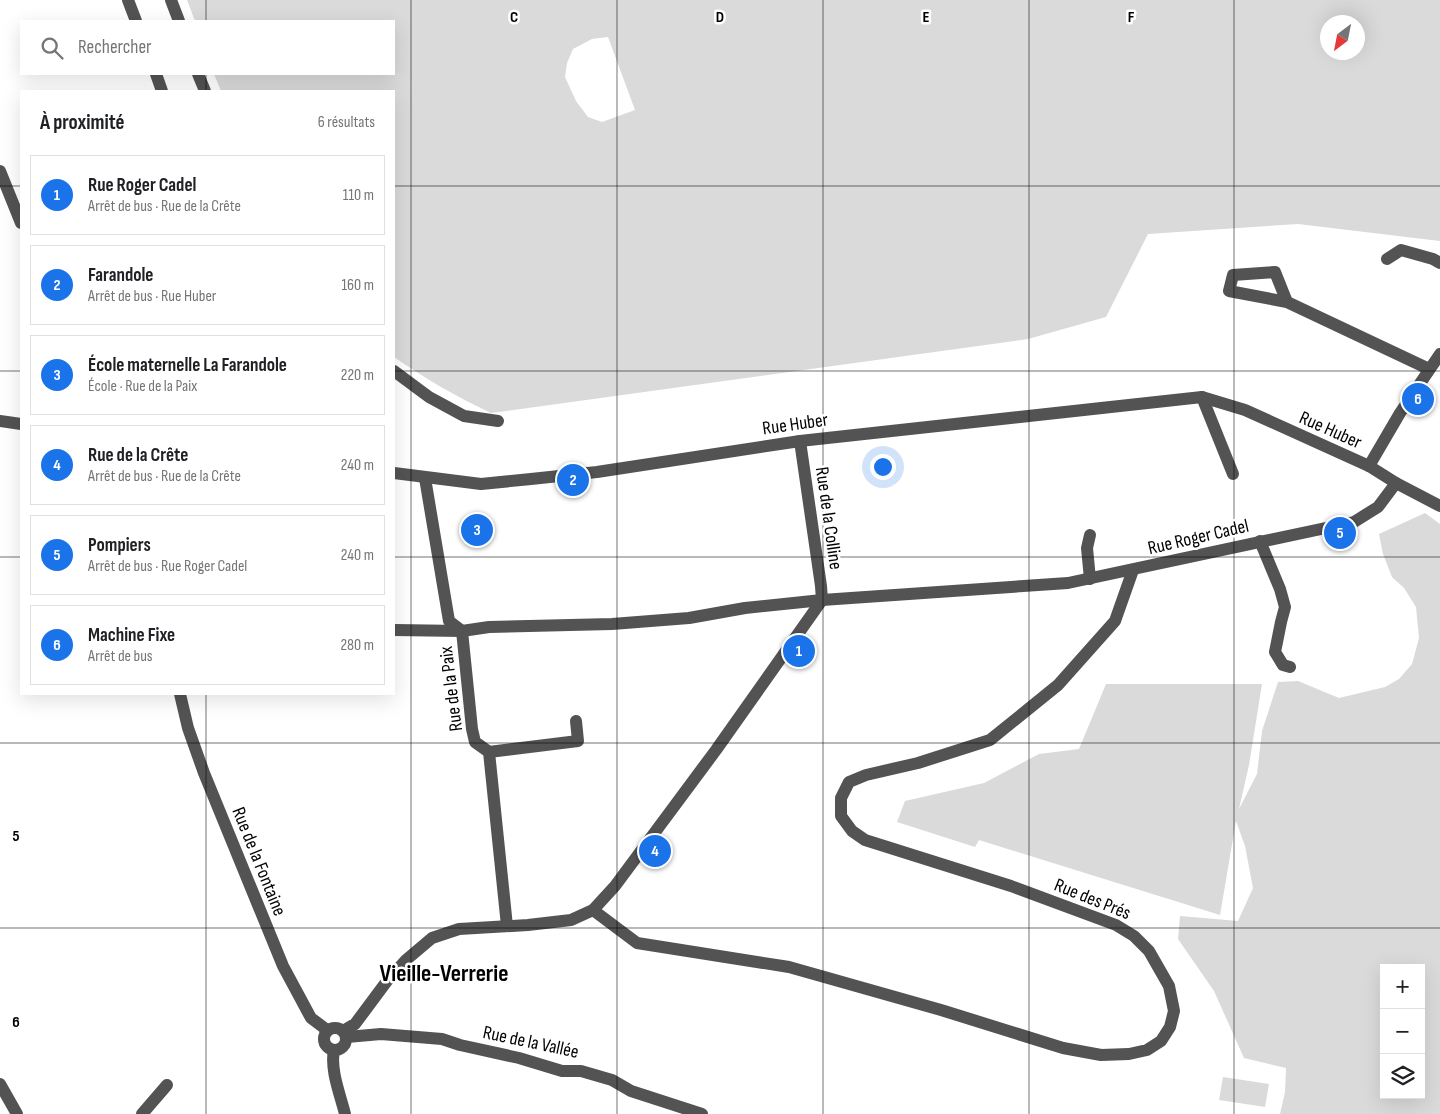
<!DOCTYPE html>
<html lang="fr">
<meta charset="utf-8">
<style>
:root{--surface:#fff;--page:#f2f2f2;--text:#202124;--muted:#757577;--line:#e0e0e0;--accent:#1a73e8}
body{margin:0;font-family:"Sofia Sans Condensed",sans-serif;background:var(--page);color:var(--text)}
.controls{position:absolute;right:15px;bottom:15px;display:grid;overflow:hidden;border-radius:0px;box-shadow:0 5px 20px #0002}
.controls button{width:45px;height:45px;display:grid;place-items:center;padding:0;border:0;border-bottom:1px solid var(--line);background:var(--surface);color:var(--text);font:25px sans-serif}
.compass{position:absolute;left:1320px;top:15px;width:45px;height:45px;border-radius:50%;background:var(--surface);box-shadow:0 5px 20px #0002;rotate:212deg}
.you{position:absolute;left:882px;top:466px;width:18px;height:18px;margin:-12px;border:4px solid #fff;border-radius:50%;background:#1a73e8;box-shadow:0 0 0 8px #1a73e833}
.badge{display:grid;place-items:center;width:32px;height:32px;border-radius:50%;background:var(--accent);color:#fff;font-size:16px;font-weight:700}
.pin{position:absolute;translate:-50% -50%;border:2px solid #fff;box-shadow:0 1px 5px #0006}
.list{margin:0;padding:0;list-style:none}
h2{display:flex;justify-content:space-between;align-items:center;height:65px;margin:0;padding:0 20px;font-size:21px}
h2 small{font-size:16px;font-weight:400;color:var(--muted)}
.list li{display:grid;grid-template-columns:32px 1fr auto;gap:15px;align-items:center;box-sizing:border-box;height:80px;margin:0 10px 10px;padding:0 10px;border:1px solid var(--line);border-radius:0px}
.list b{display:block;font-size:19px;white-space:nowrap}
.list p{margin:0;font-size:16px;white-space:nowrap;color:var(--muted)}
.list em{font-size:16px;font-style:normal;color:var(--muted)}
.icon{flex:none;width:28px;height:28px;fill:none;stroke:currentColor;stroke-width:2;stroke-linecap:round;stroke-linejoin:round}
.map{position:relative;flex:none;width:1440px;height:1114px;overflow:hidden}
.search{position:absolute;background:var(--surface);box-shadow:0 5px 20px #0002;left:20px;top:20px;width:375px;height:55px;display:flex;align-items:center;gap:12px;box-sizing:border-box;padding:0 18px;border-radius:0px;color:var(--muted);font-size:19px}
.panel{position:absolute;background:var(--surface);box-shadow:0 5px 20px #0002;left:20px;top:90px;width:375px;height:605px;border-radius:0px}
.map>svg:first-child{display:block}
.green{fill:#dadada;fill-rule:evenodd}
.lines{fill:none;stroke-linecap:round;stroke-linejoin:round}
.minor{stroke:#535353;stroke-width:12}
.grid{fill:none;stroke:#000;stroke-width:1;stroke-opacity:0.55}
.labels{text-anchor:middle;stroke-width:5;stroke-linejoin:round;paint-order:stroke}
.street-label{font-size:19px;fill:#000;stroke:#fff}
.district-label{font-size:24px;font-weight:bold;fill:#000;stroke:#fff}
.grid-label{font-size:16px;text-anchor:middle;font-weight:bold;fill:#000;stroke:#fff;stroke-width:5;stroke-linejoin:round;paint-order:stroke}
</style>
<div class="map">
<svg width="1440" height="1114" viewBox="0 0 1440 1114">
<rect width="100%" height="100%" fill="#fff"/>
<g class="green">
<path d="M 187,0 L 1440,0 L 1440,241 L 1298,224 L 1148,234 L 1106,317 L 1028,339 L 491,413 C 457,397 424,378 394,357 L 394,91 L 221,91 L 214,74 L 394,74 L 394,21 L 195,21 ZM 1328,22 L 1358,22 L 1358,52 L 1328,52 ZM 608,37 L 635,110 L 602,122 L 588,117 L 576,101 L 565,77 L 567,63 L 573,49 L 592,39 Z"/>
<path d="M 1425,513 L 1440,524 L 1440,1114 L 1280,1114 L 1285,1092 L 1286,1068 L 1244,1058 L 1214,991 L 1178,939 L 1180,916 L 1238,921 L 1253,888 L 1245,846 L 1236,821 L 1220,915 L 979,840 L 975,847 L 897,822 L 905,801 L 984,783 L 1039,754 L 1079,749 L 1106,684 L 1262,684 L 1249,765 L 1239,809 L 1257,774 L 1262,731 L 1278,682 L 1298,681 L 1339,698 L 1385,687 L 1399,679 L 1412,664 L 1419,638 L 1416,607 L 1404,588 L 1392,577 L 1383,554 L 1379,534 ZM 1384,968 L 1421,968 L 1421,1095 L 1384,1095 Z"/>
<polygon points="1223,1077 1269,1084 1265,1107 1219,1100"/>
</g>
<g class="lines">
<g class="minor">
<polyline points="128,0 136,21"/>
<polyline points="171,0 179,21"/>
<polyline points="156,74 162,91"/>
<polyline points="198,74 205,91"/>
<polyline points="0,171 21,223"/>
<polyline points="1387,259 1401,250 1433,259 1440,263"/>
<polyline points="1287,302 1275,272 1233,275 1229,291 1287,302 1429,369"/>
<polyline points="394,371 429,397 464,416 498,421"/>
<polyline points="1202,397 1233,474"/>
<polyline points="0,421 21,424"/>
<polyline points="800,441 821,586 822,600"/>
<polyline points="1369,466 1400,413 1440,354"/>
<polyline points="394,473 481,484 531,479 597,472 800,441 1202,397 1245,410 1369,466 1396,483 1440,506"/>
<polyline points="425,478 449,621 462,631 472,729 475,742 489,752 507,926"/>
<polyline points="1260,541 1280,589 1285,607 1281,622 1275,652 1283,665 1290,667"/>
<polyline points="1090,579 1087,548 1090,535"/>
<polyline points="394,630 462,631 489,627 612,624 689,618 745,608 822,600 1068,583 1354,522 1378,507 1396,483"/>
<polyline points="180,694 188,728 204,773 283,966 311,1018 327,1030"/>
<polyline points="489,752 578,741 576,721"/>
<polyline points="593,910 637,943 789,967 941,1010 1063,1048 1101,1055 1129,1054 1147,1050 1161,1041 1170,1027 1174,1011 1169,986 1149,951 1134,936 1116,925 1011,886 865,840 852,831 841,816 841,798 849,782 866,775 918,763 990,740 1058,685 1115,621 1133,570"/>
<circle cx="335" cy="1039" r="11"/>
<polyline points="343,1031 355,1024 387,981 406,960 432,938 459,929 528,925 571,920 593,910 615,886 716,750 822,600"/>
<polyline points="347,1037 381,1034 442,1039 460,1045 519,1058 562,1071 581,1071 612,1080 631,1091 702,1114"/>
<path d="M 334,1050 C 330,1070 340,1094 345,1114"/>
<polyline points="0,1084 17,1114"/>
<polyline points="142,1114 167,1085"/>
</g>
</g>
<path class="grid" d="M 206,0 L 206,21M 411,0 L 411,1114M 617,0 L 617,1114M 823,0 L 823,1114M 1029,0 L 1029,1114M 1234,0 L 1234,1114M 206,74 L 206,91M 0,186 L 21,186M 394,186 L 1440,186M 0,371 L 21,371M 394,371 L 1440,371M 0,557 L 21,557M 394,557 L 1440,557M 206,694 L 206,1114M 0,743 L 1440,743M 0,928 L 1440,928"/>
<g class="labels">
<g class="street-label">
<text transform="translate(795 423) rotate(-8)" y="7">Rue Huber</text>
<text transform="translate(1331 429) rotate(24)" y="7">Rue Huber</text>
<text transform="translate(830 518) rotate(82)" y="7">Rue de la Colline</text>
<text transform="translate(1198 536) rotate(-13)" y="7">Rue Roger Cadel</text>
<text transform="translate(450 689) rotate(-97)" y="7">Rue de la Paix</text>
<text transform="translate(260 861) rotate(68)" y="7">Rue de la Fontaine</text>
<text transform="translate(1093 898) rotate(22)" y="7">Rue des Prés</text>
<text transform="translate(531 1041) rotate(12)" y="7">Rue de la Vallée</text>
</g>
<g class="district-label">
<text x="444" y="981">Vieille-Verrerie</text>
</g>
</g>
<g class="grid-label">
<text x="514" y="22">C</text>
<text x="720" y="22">D</text>
<text x="926" y="22">E</text>
<text x="1131" y="22">F</text>
<text x="16" y="841">5</text>
<text x="16" y="1027">6</text>
</g>
</svg>
<div class="controls">
<button>+</button>
<button>−</button>
<button><svg class="icon" aria-label="layers" viewBox="0 0 24 24"><path d="M12 4l9 5-9 5-9-5zM3 14l9 5 9-5"/></svg></button>
</div>
<svg class="compass" viewBox="-18 -18 36 36"><path d="M0-13l5 13h-10z" fill="#e53935"/><path d="M0 13l5-13h-10z" fill="#757577"/></svg>
<div class="you"></div>
<div class="pin badge" style="left:799px;top:651px">1</div>
<div class="pin badge" style="left:573px;top:480px">2</div>
<div class="pin badge" style="left:477px;top:530px">3</div>
<div class="pin badge" style="left:655px;top:851px">4</div>
<div class="pin badge" style="left:1340px;top:533px">5</div>
<div class="pin badge" style="left:1418px;top:399px">6</div>
<div class="search"><svg class="icon" aria-label="search" viewBox="0 0 24 24"><circle cx="10" cy="10" r="6"/><path d="M15 15l6 6"/></svg>Rechercher</div>
<section class="panel">
<h2>À proximité<small>6 résultats</small></h2>
<ul class="list">
<li><span class="badge">1</span><div><b>Rue Roger Cadel</b><p>Arrêt de bus · Rue de la Crête</p></div><em>110 m</em></li>
<li><span class="badge">2</span><div><b>Farandole</b><p>Arrêt de bus · Rue Huber</p></div><em>160 m</em></li>
<li><span class="badge">3</span><div><b>École maternelle La Farandole</b><p>École · Rue de la Paix</p></div><em>220 m</em></li>
<li><span class="badge">4</span><div><b>Rue de la Crête</b><p>Arrêt de bus · Rue de la Crête</p></div><em>240 m</em></li>
<li><span class="badge">5</span><div><b>Pompiers</b><p>Arrêt de bus · Rue Roger Cadel</p></div><em>240 m</em></li>
<li><span class="badge">6</span><div><b>Machine Fixe</b><p>Arrêt de bus</p></div><em>280 m</em></li>
</ul>
</section>
</div>
